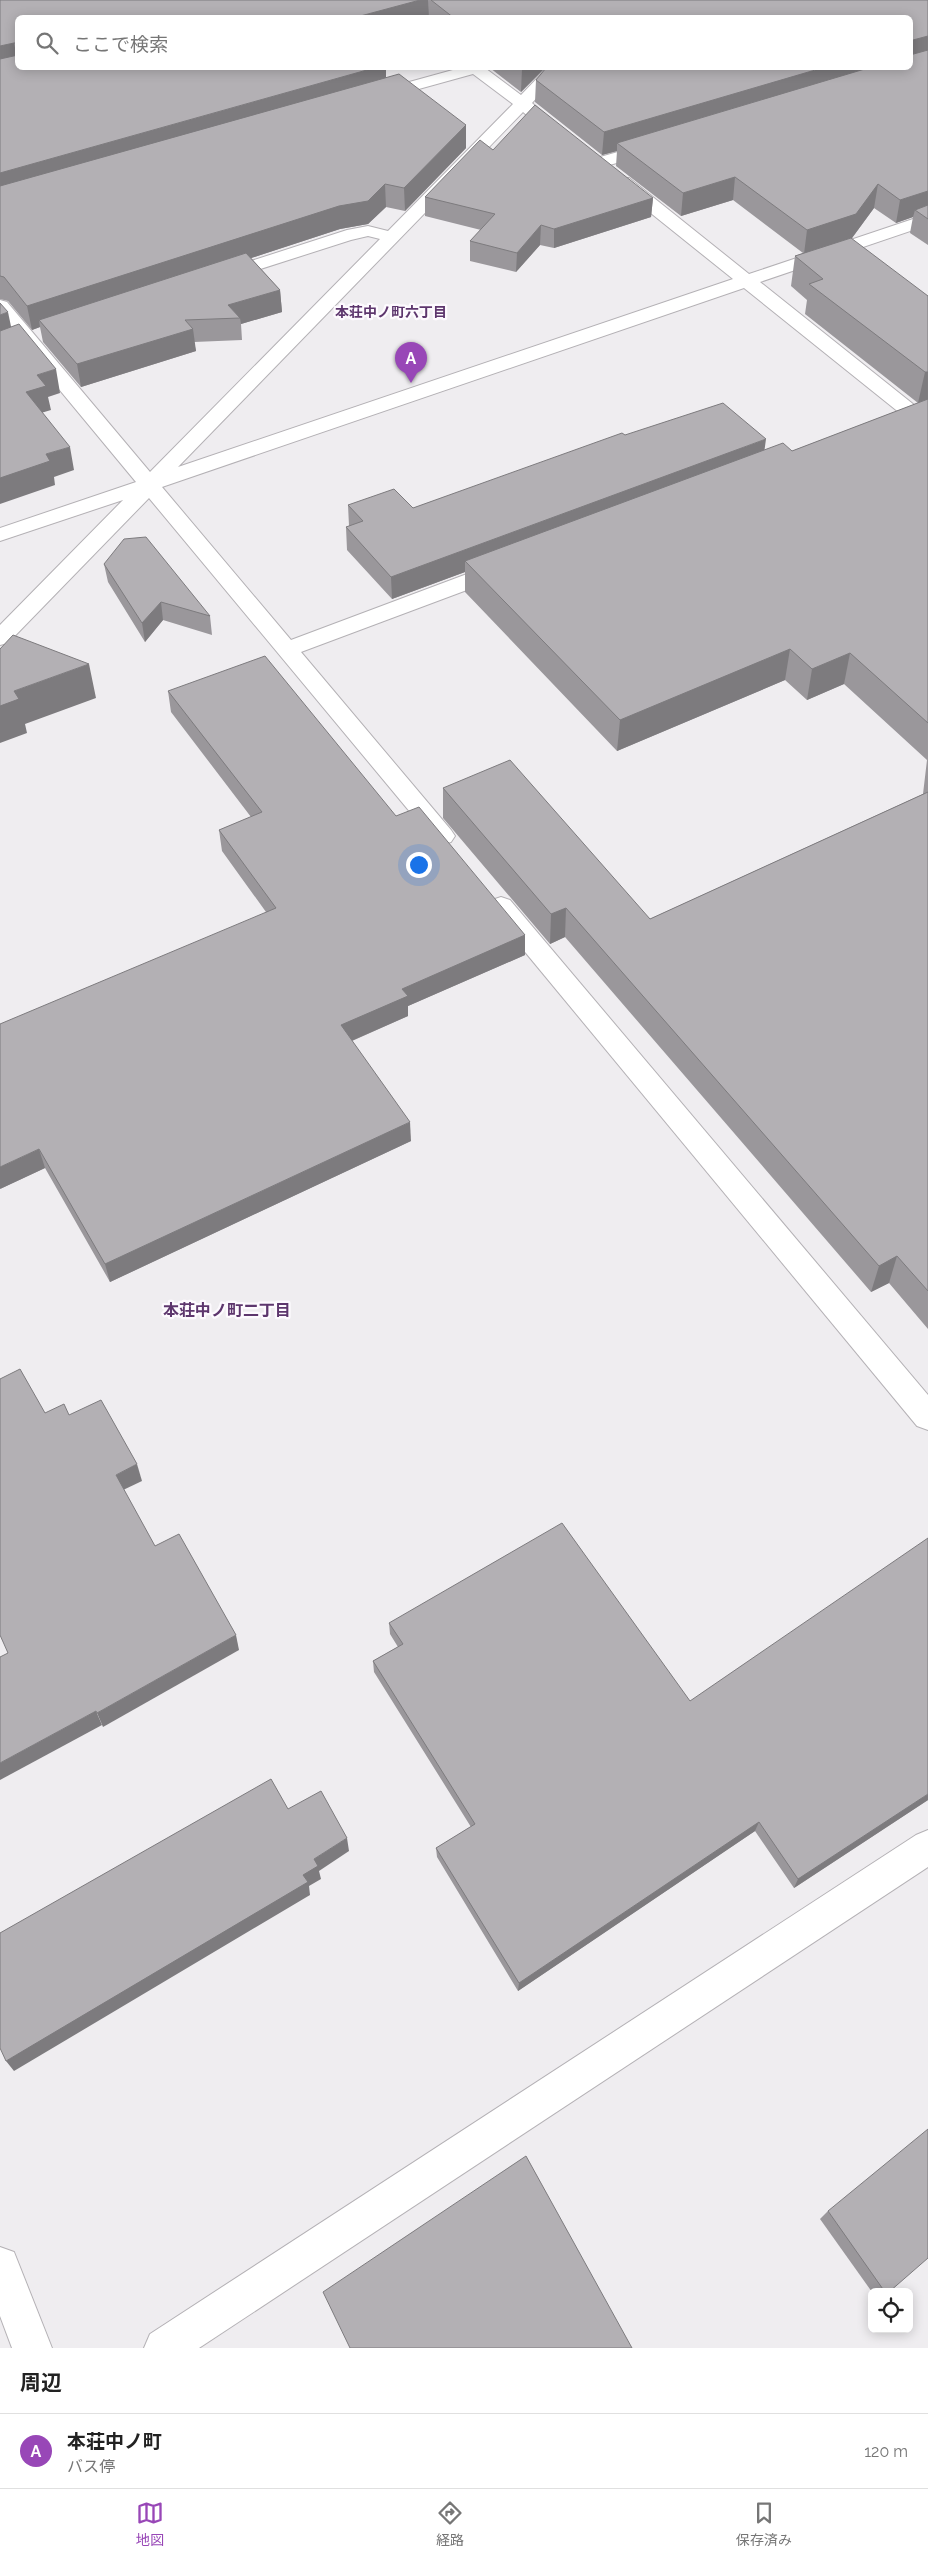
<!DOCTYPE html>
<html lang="ja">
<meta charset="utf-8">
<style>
:root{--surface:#fff;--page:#f6f6f6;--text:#222;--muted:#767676;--line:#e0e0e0;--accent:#9847b7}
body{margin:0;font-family:Raleway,"Noto Sans JP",sans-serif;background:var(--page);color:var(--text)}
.controls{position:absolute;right:15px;bottom:15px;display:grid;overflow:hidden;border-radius:8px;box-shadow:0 2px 12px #0003}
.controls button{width:45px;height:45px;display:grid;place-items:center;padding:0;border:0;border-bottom:1px solid var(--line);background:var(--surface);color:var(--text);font:25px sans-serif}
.you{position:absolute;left:418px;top:864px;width:18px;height:18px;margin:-12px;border:4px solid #fff;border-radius:50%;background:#1a73e8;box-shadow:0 0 0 8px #1a73e833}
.badge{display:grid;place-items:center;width:32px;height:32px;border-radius:50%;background:var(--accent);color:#fff;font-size:16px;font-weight:700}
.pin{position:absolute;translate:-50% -41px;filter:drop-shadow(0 1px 2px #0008)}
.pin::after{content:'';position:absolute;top:26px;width:18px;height:15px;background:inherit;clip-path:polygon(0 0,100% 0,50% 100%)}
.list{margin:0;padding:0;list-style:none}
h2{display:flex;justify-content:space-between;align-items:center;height:65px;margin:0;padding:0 20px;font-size:21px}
h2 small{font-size:16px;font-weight:400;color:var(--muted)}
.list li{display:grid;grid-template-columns:32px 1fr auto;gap:15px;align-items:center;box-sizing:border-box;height:75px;padding:0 20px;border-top:1px solid var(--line)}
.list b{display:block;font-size:19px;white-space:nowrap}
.list p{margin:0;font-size:16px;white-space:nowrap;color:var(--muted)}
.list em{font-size:16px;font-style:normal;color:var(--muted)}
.icon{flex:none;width:28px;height:28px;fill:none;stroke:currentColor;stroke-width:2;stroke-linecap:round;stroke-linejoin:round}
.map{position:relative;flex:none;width:928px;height:2348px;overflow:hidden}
.search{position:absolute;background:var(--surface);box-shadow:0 2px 12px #0003;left:15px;right:15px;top:15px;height:55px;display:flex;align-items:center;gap:12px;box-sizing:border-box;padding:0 18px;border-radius:8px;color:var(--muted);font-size:19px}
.sheet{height:140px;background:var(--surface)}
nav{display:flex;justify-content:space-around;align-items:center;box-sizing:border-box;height:70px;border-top:1px solid var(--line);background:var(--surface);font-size:14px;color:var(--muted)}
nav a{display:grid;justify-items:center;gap:2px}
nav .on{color:var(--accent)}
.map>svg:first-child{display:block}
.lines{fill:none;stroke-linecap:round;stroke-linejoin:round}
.minor-casing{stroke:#b4b1b5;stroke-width:2}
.minor{fill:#fff;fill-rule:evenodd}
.wall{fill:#9a979b}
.shaded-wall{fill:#7d7b7e}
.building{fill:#b3b0b4;stroke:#7d7b7e}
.labels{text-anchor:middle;stroke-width:4.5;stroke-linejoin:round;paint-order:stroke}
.far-neighbourhood-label{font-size:14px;font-weight:bold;fill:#5d366d;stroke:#fdfafe}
.neighbourhood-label{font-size:16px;font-weight:bold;fill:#5d366d;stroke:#fdfafe}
</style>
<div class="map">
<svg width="928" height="2348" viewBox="0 0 928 2348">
<rect width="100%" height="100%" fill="#efedf0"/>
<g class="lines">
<g class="minor-casing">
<g id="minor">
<polygon points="460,68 485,68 521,95 547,68 563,68 532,103 544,114 542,118 530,118 523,112 178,467 733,279 617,186 614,182 617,178 629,178 749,274 928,214 928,225 760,282 928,416 928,432 921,430 744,288 162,487 291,640 491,565 499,563 507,565 510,570 507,575 301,652 451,830 455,836 451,842 443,844 435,842 149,498 8,643 0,645 0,625 123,500 0,541 0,528 136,482 0,318 0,300 7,302 150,472 380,239 368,236 351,240 220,282 214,281 211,277 214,273 347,230 368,226 388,231 513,104 473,74 379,100 371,95 373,92"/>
<polygon points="653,142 659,143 661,147 659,151 599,168 593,167 590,163 593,159"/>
<polygon points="501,897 510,900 928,1395 928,1430 917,1426 492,912 489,906 492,900"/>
<polygon points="928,1830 928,1867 199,2348 144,2348 150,2334 916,1835"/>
<polygon points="0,2247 14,2252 52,2348 12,2348 0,2316"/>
</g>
</g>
<use href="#minor" class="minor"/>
</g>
<g class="wall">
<polygon points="0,0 928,0 928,245 910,233 913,217 896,223 874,208 852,238 829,245 928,296 928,1329 889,1283 871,1292 565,937 550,944 443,818 443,788 650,919 923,794 927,760 844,684 807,700 785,680 617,751 465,592 465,572 392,599 347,550 346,527 349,526 348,505 413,508 625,435 764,450 792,451 918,403 805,314 807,300 791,286 795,256 803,253 733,200 681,216 616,166 617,151 602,155 535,102 536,80 910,68 910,18 18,18 18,68 386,68 386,78 466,148 405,211 386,207 368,224 340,229 251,258 280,290 282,312 241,324 242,340 194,342 196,351 81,387 43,342 40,327 32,330 8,301 0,299"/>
<polygon points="490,68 545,68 521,92"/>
<polygon points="493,150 653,198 651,217 554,248 540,245 516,272 470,261 470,241 481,230 425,216 425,197"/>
<polygon points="104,564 210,616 212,635 163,620 145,642 108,582"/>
<polygon points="168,691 396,816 525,935 525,955 408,1006 408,1016 352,1041 411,1141 110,1282 45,1168 0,1189 266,912 222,851 219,830 251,817 171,712"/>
<polygon points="389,1623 690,1701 928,1800 794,1888 755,1831 518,1991 437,1857 436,1848 471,1827 374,1672 373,1661 398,1647 390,1634"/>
<polygon points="828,2211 889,2292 872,2292 820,2219"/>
</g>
<g class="shaded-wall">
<polygon points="420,0 428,0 429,18 353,18"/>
<polygon points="928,36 928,58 910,62 910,53 913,40"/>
<polygon points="14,43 18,62 0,69 0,46"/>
<polygon points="374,68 386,68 386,87 0,197 0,173"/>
<polygon points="524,68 545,68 521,92 522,69"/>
<polygon points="822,68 894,68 617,143 617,151 602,155 604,132"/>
<polygon points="466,125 466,148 405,211 404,188"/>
<polygon points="735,177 733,200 681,216 683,193"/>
<polygon points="385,184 386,207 368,224 340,229 44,326 39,320 40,327 32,330 27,306"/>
<polygon points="878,184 874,208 852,238 804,254 807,230"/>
<polygon points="928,191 928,213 915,210 913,217 896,223 900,200"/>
<polygon points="653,198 651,217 554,248 554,229"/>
<polygon points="541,225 540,245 516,272 517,253"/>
<polygon points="280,290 282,312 241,324 240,318 228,305"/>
<polygon points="8,312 13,336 0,340 0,315"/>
<polygon points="193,329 196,351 81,387 77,364"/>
<polygon points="56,369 60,393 48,397 51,410 31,416 26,392 37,375"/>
<polygon points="925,372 928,372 928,401 918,403"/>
<polygon points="766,439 763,461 465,561 465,572 392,599 391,577"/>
<polygon points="70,447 74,470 54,477 55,485 0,504 0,478 46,454"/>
<polygon points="161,602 163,620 145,642 142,623"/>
<polygon points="790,649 785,680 617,751 620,720"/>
<polygon points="850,653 844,684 807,700 812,669"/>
<polygon points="89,664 96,698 25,724 27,733 0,743 0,706 14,691"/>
<polygon points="566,908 565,937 550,944 551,914"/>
<polygon points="525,935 525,955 408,1006 408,1016 342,1045 341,1025 402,989"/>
<polygon points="410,1122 411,1141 110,1282 105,1264"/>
<polygon points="39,1149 45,1168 0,1189 0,1167"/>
<polygon points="897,1256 889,1283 871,1292 879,1266"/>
<polygon points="137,1464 142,1481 121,1491 116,1475"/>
<polygon points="236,1635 239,1650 103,1727 97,1713"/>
<polygon points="96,1711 102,1725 0,1780 0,1763"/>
<polygon points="928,1794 928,1800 794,1888 798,1879"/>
<polygon points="759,1822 755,1831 518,1991 519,1983"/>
<polygon points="347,1838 349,1851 319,1871 321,1879 309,1886 310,1895 14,2071 6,2061 303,1875 314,1859"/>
</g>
<g class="building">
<polygon points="0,0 420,0 353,18 18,18 18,43 14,43 0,46"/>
<polygon points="431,0 928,0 928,36 913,40 912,44 910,44 910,18 454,18"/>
<polygon points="928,50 928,191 900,200 878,184 856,214 807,230 735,177 683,193 617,143 868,68 910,68 910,55"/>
<polygon points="18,55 18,68 374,68 0,173 0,59"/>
<polygon points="546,68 822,68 604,132 536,80"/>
<polygon points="399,74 466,125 404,188 385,184 368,201 339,206 27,306 4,277 0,276 0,186"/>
<polygon points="535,105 653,198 554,229 541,225 517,253 470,241 495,214 425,197 480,140 493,150"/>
<polygon points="928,205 928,219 915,210"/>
<polygon points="851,238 928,296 928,372 925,372 809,284 823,279 795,256"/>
<polygon points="246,253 280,290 228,305 240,318 185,320 193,329 77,364 39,320"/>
<polygon points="0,303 8,312 0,315"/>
<polygon points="19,324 56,369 37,375 46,386 26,392 70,447 46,454 50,461 0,478 0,331"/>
<polygon points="928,399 928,723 850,653 812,669 790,649 620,720 465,561 783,443 792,451"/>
<polygon points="723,403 766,439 391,577 346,527 363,521 348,505 394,489 413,508 622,433 625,435"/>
<polygon points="146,537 210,616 161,602 142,623 104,564 124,539"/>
<polygon points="13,635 89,664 14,691 19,699 0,706 0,649"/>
<polygon points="265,656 396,816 419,807 525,935 402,989 408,996 341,1025 410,1122 105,1264 39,1149 0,1167 0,1024 276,908 219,830 262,812 168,691"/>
<polygon points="510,760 650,919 928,792 928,1291 897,1256 879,1266 566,908 551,914 443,788"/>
<polygon points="20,1369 45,1413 64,1404 69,1415 101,1400 137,1464 116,1475 155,1546 179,1534 236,1635 97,1713 96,1711 0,1763 0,1657 8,1653 0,1635 0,1379"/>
<polygon points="562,1523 690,1701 928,1538 928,1794 798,1879 759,1822 519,1983 436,1848 475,1824 373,1661 403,1644 389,1623"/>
<polygon points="271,1779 288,1809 321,1791 347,1838 314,1859 318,1866 303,1875 308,1882 6,2061 0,2048 0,1933"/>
<polygon points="928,2129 928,2258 889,2292 885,2292 828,2211"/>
<polygon points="526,2156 632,2348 350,2348 323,2292"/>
</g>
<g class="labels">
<g class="far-neighbourhood-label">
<text x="391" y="317">本荘中ノ町六丁目</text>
</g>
<g class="neighbourhood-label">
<text x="227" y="1316">本荘中ノ町二丁目</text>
</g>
</g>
</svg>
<div class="controls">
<button><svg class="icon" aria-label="locate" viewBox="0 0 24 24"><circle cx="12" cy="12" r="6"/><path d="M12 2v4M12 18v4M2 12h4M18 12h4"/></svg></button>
</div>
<div class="you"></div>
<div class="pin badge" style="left:411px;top:383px">A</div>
<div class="search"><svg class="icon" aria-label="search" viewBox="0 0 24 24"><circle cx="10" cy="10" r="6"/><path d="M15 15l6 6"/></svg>ここで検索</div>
</div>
<section class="sheet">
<h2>周辺<small></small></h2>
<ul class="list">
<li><span class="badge">A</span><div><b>本荘中ノ町</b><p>バス停</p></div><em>120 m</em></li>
</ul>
</section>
<nav>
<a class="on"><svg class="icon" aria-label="map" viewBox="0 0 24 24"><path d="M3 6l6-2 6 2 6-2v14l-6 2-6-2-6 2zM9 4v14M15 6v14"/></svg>地図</a>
<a><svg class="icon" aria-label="directions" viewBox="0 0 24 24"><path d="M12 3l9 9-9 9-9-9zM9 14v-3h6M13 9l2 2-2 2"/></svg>経路</a>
<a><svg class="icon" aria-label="saved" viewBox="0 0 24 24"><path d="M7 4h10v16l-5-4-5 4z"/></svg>保存済み</a>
</nav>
